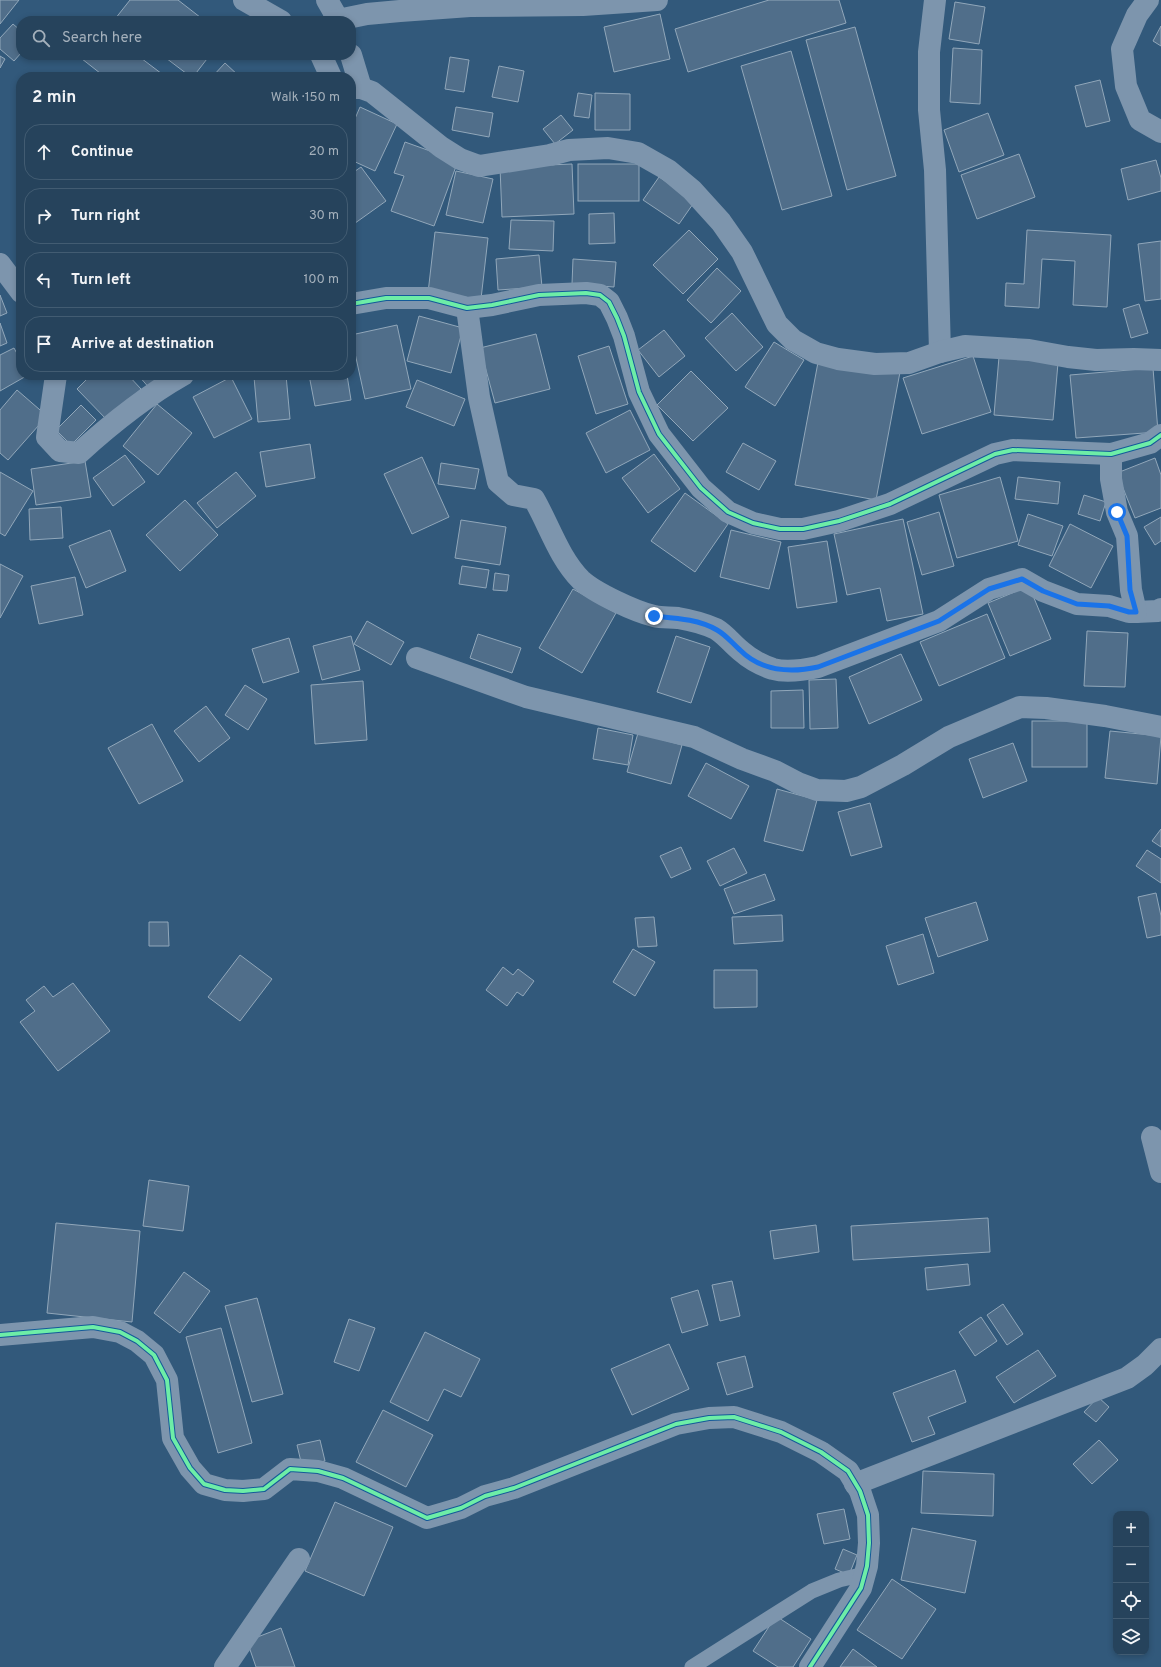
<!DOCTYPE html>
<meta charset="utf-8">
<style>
:root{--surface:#26435c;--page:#324e65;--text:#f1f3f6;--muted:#a4b0bb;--line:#425c72}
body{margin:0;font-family:Overpass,sans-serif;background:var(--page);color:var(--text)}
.controls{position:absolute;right:12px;bottom:12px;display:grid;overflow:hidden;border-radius:8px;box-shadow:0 2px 6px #0003}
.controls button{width:36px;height:36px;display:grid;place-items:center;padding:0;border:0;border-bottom:1px solid var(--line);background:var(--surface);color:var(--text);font:20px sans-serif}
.stop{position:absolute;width:12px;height:12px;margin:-9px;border:3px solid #1a73e8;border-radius:50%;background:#fff}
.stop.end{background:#1a73e8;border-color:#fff;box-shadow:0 1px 4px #0008}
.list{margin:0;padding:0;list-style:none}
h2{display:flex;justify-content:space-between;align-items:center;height:52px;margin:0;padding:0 16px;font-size:17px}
h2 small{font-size:13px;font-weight:400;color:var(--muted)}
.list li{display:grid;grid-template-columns:26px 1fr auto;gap:12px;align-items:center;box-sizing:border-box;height:56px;margin:0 8px 8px;padding:0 8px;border:1px solid var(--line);border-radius:16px}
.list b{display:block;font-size:15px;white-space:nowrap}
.list em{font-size:13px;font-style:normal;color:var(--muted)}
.icon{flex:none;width:22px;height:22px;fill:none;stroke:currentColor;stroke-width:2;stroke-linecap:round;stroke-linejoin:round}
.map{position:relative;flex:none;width:1161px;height:1667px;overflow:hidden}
.search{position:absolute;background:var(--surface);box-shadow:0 2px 6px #0003;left:16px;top:16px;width:340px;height:44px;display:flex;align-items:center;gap:10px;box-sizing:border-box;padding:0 14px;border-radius:16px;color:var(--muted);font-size:15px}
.panel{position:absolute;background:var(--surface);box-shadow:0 2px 6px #0003;left:16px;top:72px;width:340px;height:308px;border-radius:16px}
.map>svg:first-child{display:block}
.building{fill:#506e8a;stroke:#91a7ba}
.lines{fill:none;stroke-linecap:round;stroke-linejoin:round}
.lane{stroke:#7d95ad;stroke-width:15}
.street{stroke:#7d95ad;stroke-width:22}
.cycleway-casing{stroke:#145a99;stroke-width:6}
.cycleway{stroke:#6deda7;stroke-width:4}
.route{stroke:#1a73e8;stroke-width:5}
</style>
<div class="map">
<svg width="1161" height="1667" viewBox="0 0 1161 1667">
<rect width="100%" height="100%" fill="#32597b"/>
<g class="building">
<polygon points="0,0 19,0 0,24"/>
<polygon points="130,0 178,0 205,21 117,21 115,19"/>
<polygon points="769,0 839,0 846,23 688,72 675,29"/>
<polygon points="955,2 985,7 979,44 949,39"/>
<polygon points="660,14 670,59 614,72 604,27"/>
<polygon points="13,24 21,31 21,53 14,61 0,49 0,38"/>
<polygon points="1161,26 1161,46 1153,41"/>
<polygon points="855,27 896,176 847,190 806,40"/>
<polygon points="953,48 982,50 980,104 950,102"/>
<polygon points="791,51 832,196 782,210 741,66"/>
<polygon points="77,55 137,55 166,77 105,77"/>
<polygon points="162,55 210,55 193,77 191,77"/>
<polygon points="0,56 5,59 0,68"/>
<polygon points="450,57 469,60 464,92 445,89"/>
<polygon points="225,63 240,77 212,77"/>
<polygon points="499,66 524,71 518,102 492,97"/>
<polygon points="1100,80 1110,121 1086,127 1075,86"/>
<polygon points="578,93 592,95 589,118 574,116"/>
<polygon points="595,93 630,94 630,130 595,130"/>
<polygon points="360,107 397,124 375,171 351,160 351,128"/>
<polygon points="456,107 493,113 489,137 452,130"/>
<polygon points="988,113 1004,155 959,172 944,130"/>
<polygon points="561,115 573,130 555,144 543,129"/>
<polygon points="405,142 458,161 434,226 391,211 404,176 394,173"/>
<polygon points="1019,154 1035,197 977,219 961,175"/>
<polygon points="1156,160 1161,178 1161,191 1128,200 1121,169"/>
<polygon points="572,164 574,214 502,217 500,167"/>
<rect x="578" y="164" width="61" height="37"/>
<polygon points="361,167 386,201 351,226 351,174"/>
<polygon points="456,171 493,179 483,223 446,215"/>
<polygon points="659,177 695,201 679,224 643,200"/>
<polygon points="614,213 615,243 589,244 589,214"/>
<polygon points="511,220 554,221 553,251 509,249"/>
<polygon points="689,230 718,259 683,294 653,265"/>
<polygon points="1027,230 1111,235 1107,307 1073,305 1075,261 1042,259 1039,308 1005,306 1006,283 1024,284"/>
<polygon points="435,232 488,238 481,299 428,293"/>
<polygon points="1161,241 1161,299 1145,301 1138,244"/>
<polygon points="539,255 542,287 498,290 496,259"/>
<polygon points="573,259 616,262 614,287 572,284"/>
<polygon points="717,268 741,291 711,323 687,300"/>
<polygon points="0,295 7,313 0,316"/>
<polygon points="1139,304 1148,333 1131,338 1123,309"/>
<polygon points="732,313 763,347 736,371 705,338"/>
<polygon points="419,316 463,328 451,373 407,361"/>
<polygon points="0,323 7,343 0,346"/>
<polygon points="397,325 411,389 365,399 351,335"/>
<polygon points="664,330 685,356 659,377 638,350"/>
<polygon points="536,334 550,389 495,403 480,348"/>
<polygon points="774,342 804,360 775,406 745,387"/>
<polygon points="609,346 628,404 596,414 578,356"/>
<polygon points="14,348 21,361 21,375 28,375 0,391 0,355"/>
<polygon points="973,356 991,412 922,434 903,378"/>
<polygon points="819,357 900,372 876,500 795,485"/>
<polygon points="999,357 1058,363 1053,420 994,415"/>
<polygon points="1153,368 1158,432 1076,438 1070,375"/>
<polygon points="691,371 728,408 693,441 657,405"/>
<polygon points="91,375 128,375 141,389 108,421 77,389"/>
<polygon points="138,375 168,375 151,390"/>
<polygon points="286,375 290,419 258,422 254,377"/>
<polygon points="309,375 347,375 351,400 315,406"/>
<polygon points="231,377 252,419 214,438 193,397"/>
<polygon points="417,380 465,399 454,426 406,407"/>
<polygon points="17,390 47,416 8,460 0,453 0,410"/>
<polygon points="157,404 192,433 158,475 123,446"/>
<polygon points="81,405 96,420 71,445 56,430"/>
<polygon points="630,410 650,450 606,473 586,433"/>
<polygon points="743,443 776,461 759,490 726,472"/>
<polygon points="310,444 315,478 266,487 260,452"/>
<polygon points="654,454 680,489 648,513 622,478"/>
<polygon points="125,455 145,482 113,506 93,478"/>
<polygon points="422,457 449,517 412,534 384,474"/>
<polygon points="1155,458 1161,475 1161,508 1135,518 1117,473"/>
<polygon points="85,461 91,497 36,505 31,469"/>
<polygon points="441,463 479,469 475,489 438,484"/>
<polygon points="0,472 33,491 5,536 0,533"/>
<polygon points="236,472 256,496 217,528 197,503"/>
<polygon points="1000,477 1018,541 957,558 939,495"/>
<polygon points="1018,477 1060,482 1058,504 1015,499"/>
<polygon points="685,493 728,524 695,572 651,541"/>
<polygon points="1084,495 1106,502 1100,521 1078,514"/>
<polygon points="185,500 218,535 180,571 146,535"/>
<polygon points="61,507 63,538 30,540 29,509"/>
<polygon points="939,512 954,566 922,575 907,522"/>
<polygon points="1028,514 1063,526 1052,556 1018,545"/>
<polygon points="1161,517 1161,541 1155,545 1144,527"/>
<polygon points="903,519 923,614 887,621 880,588 847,595 834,534"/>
<polygon points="461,520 506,527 500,565 455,558"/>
<polygon points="1070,524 1113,546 1091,588 1049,566"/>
<polygon points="110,530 126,571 86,588 69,546"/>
<polygon points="731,530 781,542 769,589 720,577"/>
<polygon points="827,541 837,602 797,608 788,547"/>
<polygon points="0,564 23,576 0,618"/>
<polygon points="462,566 489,570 486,588 459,584"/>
<polygon points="495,573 509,575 507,591 493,590"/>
<polygon points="75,577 83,615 39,624 31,586"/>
<polygon points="1029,586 1051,639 1010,656 988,603"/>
<polygon points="573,589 616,613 582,673 539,648"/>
<polygon points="987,614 1005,658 939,686 920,642"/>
<polygon points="367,621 404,642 391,665 354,644"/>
<polygon points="1087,631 1128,633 1125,687 1084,686"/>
<polygon points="478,634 521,648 512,673 470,658"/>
<polygon points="351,636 360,670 322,680 313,646"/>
<polygon points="676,636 710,647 691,703 657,692"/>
<polygon points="289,638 299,672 263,683 252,649"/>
<polygon points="901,654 922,700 869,724 849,677"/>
<polygon points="836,679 838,728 810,729 809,680"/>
<polygon points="363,681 367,740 315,744 311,685"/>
<polygon points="245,685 267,699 248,730 225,715"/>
<polygon points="803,690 804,728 771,728 771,691"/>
<polygon points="206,706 230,738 199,762 174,731"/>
<rect x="1032" y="721" width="55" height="46"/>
<polygon points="152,724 183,781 139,804 108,748"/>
<polygon points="598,728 633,735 628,765 593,759"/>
<polygon points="1110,731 1161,736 1157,784 1105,778"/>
<polygon points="638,733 682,745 671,784 627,772"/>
<polygon points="1013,743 1027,781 983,798 969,759"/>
<polygon points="706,763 749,786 731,819 688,796"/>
<polygon points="777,789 817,800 803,851 764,841"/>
<polygon points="870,803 882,847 851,856 838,812"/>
<polygon points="1161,829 1161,847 1152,841"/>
<polygon points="681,847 691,869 671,878 660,856"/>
<polygon points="734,848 747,873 720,886 707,861"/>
<polygon points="1147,850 1161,859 1161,883 1136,866"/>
<polygon points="765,874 775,900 734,914 724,889"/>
<polygon points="1156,893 1161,916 1161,935 1147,938 1138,897"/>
<polygon points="976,902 988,940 938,957 925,918"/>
<polygon points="782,915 783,941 734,944 732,917"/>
<polygon points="654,917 657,946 638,947 635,918"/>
<polygon points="149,922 168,922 169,946 149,946"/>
<polygon points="923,934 934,973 898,985 886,946"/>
<polygon points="633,949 655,962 635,996 613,982"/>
<polygon points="240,955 272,979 240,1021 208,997"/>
<polygon points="503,967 513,975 518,969 534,981 523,996 517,992 507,1006 486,990"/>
<polygon points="714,970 757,970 757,1007 714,1008"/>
<polygon points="73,983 110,1031 58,1071 20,1022 35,1011 26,1000 44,986 53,997"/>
<polygon points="149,1180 189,1186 183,1231 143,1226"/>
<polygon points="988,1218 990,1252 853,1260 851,1226"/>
<polygon points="56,1223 140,1231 132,1322 47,1313"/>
<polygon points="816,1225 819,1252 774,1259 770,1231"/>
<polygon points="968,1264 970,1285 927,1290 925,1268"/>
<polygon points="184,1272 210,1291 180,1333 154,1313"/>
<polygon points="732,1281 740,1316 720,1321 712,1285"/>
<polygon points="698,1290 708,1325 682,1333 671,1298"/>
<polygon points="257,1298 283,1394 252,1402 225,1306"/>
<polygon points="1003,1304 1023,1334 1007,1345 987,1315"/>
<polygon points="981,1317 997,1341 975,1356 959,1332"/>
<polygon points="349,1319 375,1328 359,1371 334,1362"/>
<polygon points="221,1328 252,1443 218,1453 186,1337"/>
<polygon points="425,1332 480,1359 461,1397 444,1389 428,1421 390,1402"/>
<polygon points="669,1344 689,1389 632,1415 611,1369"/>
<polygon points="1038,1350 1056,1376 1014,1403 996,1377"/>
<polygon points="745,1356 753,1387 727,1395 717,1363"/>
<polygon points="955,1370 966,1402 928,1417 935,1434 912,1442 893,1393"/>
<polygon points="1098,1397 1109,1407 1096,1422 1084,1412"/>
<polygon points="383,1410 433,1435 406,1487 356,1462"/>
<polygon points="320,1440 325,1461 302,1466 297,1445"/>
<polygon points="1099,1440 1118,1460 1092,1484 1073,1464"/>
<polygon points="923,1471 994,1474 993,1516 921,1513"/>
<polygon points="335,1502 393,1527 364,1596 305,1571"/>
<polygon points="844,1509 850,1539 824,1544 817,1514"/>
<polygon points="912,1528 976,1541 965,1593 901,1580"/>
<polygon points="843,1549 857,1555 849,1575 835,1569"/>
<polygon points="892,1579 936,1609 902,1659 857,1630"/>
<polygon points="776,1616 811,1639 793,1667 778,1667 753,1651"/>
<polygon points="281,1628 295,1667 256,1667 247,1641"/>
<polygon points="853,1649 877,1667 840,1667"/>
</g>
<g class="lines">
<polyline class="lane" points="692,1667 812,1591 839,1580 865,1574"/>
<g class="street">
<polyline points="244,0 281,21"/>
<polyline points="327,0 339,21"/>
<polyline points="935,0 929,52 929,110 935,170 940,352"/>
<polyline points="1148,0 1137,15 1122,49 1126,86 1140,120 1161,132"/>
<polyline points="333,21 367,14 400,11 470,6 583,5 657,0"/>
<polyline points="321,55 331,77"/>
<polyline points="351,55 361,88"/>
<polyline points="351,88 361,88 372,92 441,147 460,159 479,166 550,155 569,150 608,148 638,153 668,170 692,190 721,222 742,252 777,324 793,340 816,353 838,359 875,364 909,363 940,352 965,346 1029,350 1068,357 1096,360 1134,359 1161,360"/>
<polyline points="0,264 21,292"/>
<polyline points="351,304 386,298 429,298 467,308 492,305 539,295 586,293 600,295 609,302 617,318 624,336 639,392 659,434 701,488 728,512 753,523 780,529 803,529 839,521 890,504 995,454 1013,450 1111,454 1150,443 1161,435"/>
<path d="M 467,308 L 479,397 L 498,482 L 513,495 L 534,499 C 549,525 559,558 581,580 C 595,593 636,612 654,616 C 662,618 670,617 678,618 C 690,620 705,624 716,629 C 726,635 732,644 741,651 C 750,659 761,665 773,669 C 787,673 804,670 818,667 L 939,621 L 989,589 L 1022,579 L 1043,591 L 1077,604 L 1109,606 L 1129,612 L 1136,612 L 1158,611 L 1161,609"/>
<path d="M 56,375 L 47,437 L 60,451 L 79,453 C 111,424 146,396 183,375"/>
<polyline points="1111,454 1111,479 1117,512 1127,536 1131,590 1136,612"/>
<polyline points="417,658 526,697 694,737 742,759 775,771 798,783 817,790 846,791 861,787 903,765 949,737 1020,707 1046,708 1105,716 1161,727"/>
<polyline points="1152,1137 1161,1172"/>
<polyline points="0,1335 93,1327 120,1332 137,1341 154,1355 167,1380 173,1438 190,1468 204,1484 225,1490 243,1491 264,1489 290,1469 318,1471 343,1478 427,1518 461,1508 485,1496 514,1488 676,1424 709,1418 734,1417 781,1432 821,1452 848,1471 860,1491 868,1515 869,1543 867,1566 861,1588 810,1667"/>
<polyline points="855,1484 1127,1378 1145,1365 1161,1349"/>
<polyline points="225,1667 299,1559"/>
</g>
<g class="cycleway-casing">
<g id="cycleway">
<polyline points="351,304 386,298 429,298 467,308 492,305 539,295 586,293 600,295 609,302 617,318 624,336 639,392 659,434 701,488 728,512 753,523 780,529 803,529 839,521 890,504 995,454 1013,450 1111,454 1150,443 1161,435"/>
<polyline points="0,1335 93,1327 120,1332 137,1341 154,1355 167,1380 173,1438 190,1468 204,1484 225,1490 243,1491 264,1489 290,1469 318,1471 343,1478 427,1518 461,1508 485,1496 514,1488 676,1424 709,1418 734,1417 781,1432 821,1452 848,1471 860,1491 868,1515 869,1543 867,1566 861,1588 810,1667"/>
</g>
</g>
<use href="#cycleway" class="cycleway"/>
</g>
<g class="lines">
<path class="route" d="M 654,616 C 674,618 698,619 717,630 C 726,635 732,643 740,650 C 761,671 790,673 818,667 L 939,621 L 989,589 L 1022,579 L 1043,591 L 1077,604 L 1109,606 L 1129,612 L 1136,612 L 1130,590 L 1127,536 L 1117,512"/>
</g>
</svg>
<div class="controls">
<button>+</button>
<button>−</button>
<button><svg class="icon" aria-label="locate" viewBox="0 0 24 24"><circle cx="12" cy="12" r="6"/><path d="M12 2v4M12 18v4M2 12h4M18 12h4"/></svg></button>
<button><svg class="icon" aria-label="layers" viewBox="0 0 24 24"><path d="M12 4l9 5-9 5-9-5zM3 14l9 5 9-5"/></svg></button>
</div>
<div class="stop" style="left:1117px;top:512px"></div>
<div class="stop end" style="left:654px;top:616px"></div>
<div class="search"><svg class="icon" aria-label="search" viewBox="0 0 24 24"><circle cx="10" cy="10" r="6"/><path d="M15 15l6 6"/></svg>Search here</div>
<section class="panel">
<h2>2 min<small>Walk · 150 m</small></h2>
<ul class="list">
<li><svg class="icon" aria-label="ahead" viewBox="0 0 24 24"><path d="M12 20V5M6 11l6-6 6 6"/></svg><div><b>Continue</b></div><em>20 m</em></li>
<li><svg class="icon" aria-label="right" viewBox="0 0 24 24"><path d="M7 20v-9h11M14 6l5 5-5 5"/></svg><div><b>Turn right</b></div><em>30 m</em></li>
<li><svg class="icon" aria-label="left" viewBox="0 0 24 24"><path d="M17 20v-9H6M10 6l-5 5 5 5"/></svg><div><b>Turn left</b></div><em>100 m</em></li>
<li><svg class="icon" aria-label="arrive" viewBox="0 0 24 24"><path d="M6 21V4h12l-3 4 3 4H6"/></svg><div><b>Arrive at destination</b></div></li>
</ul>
</section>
</div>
